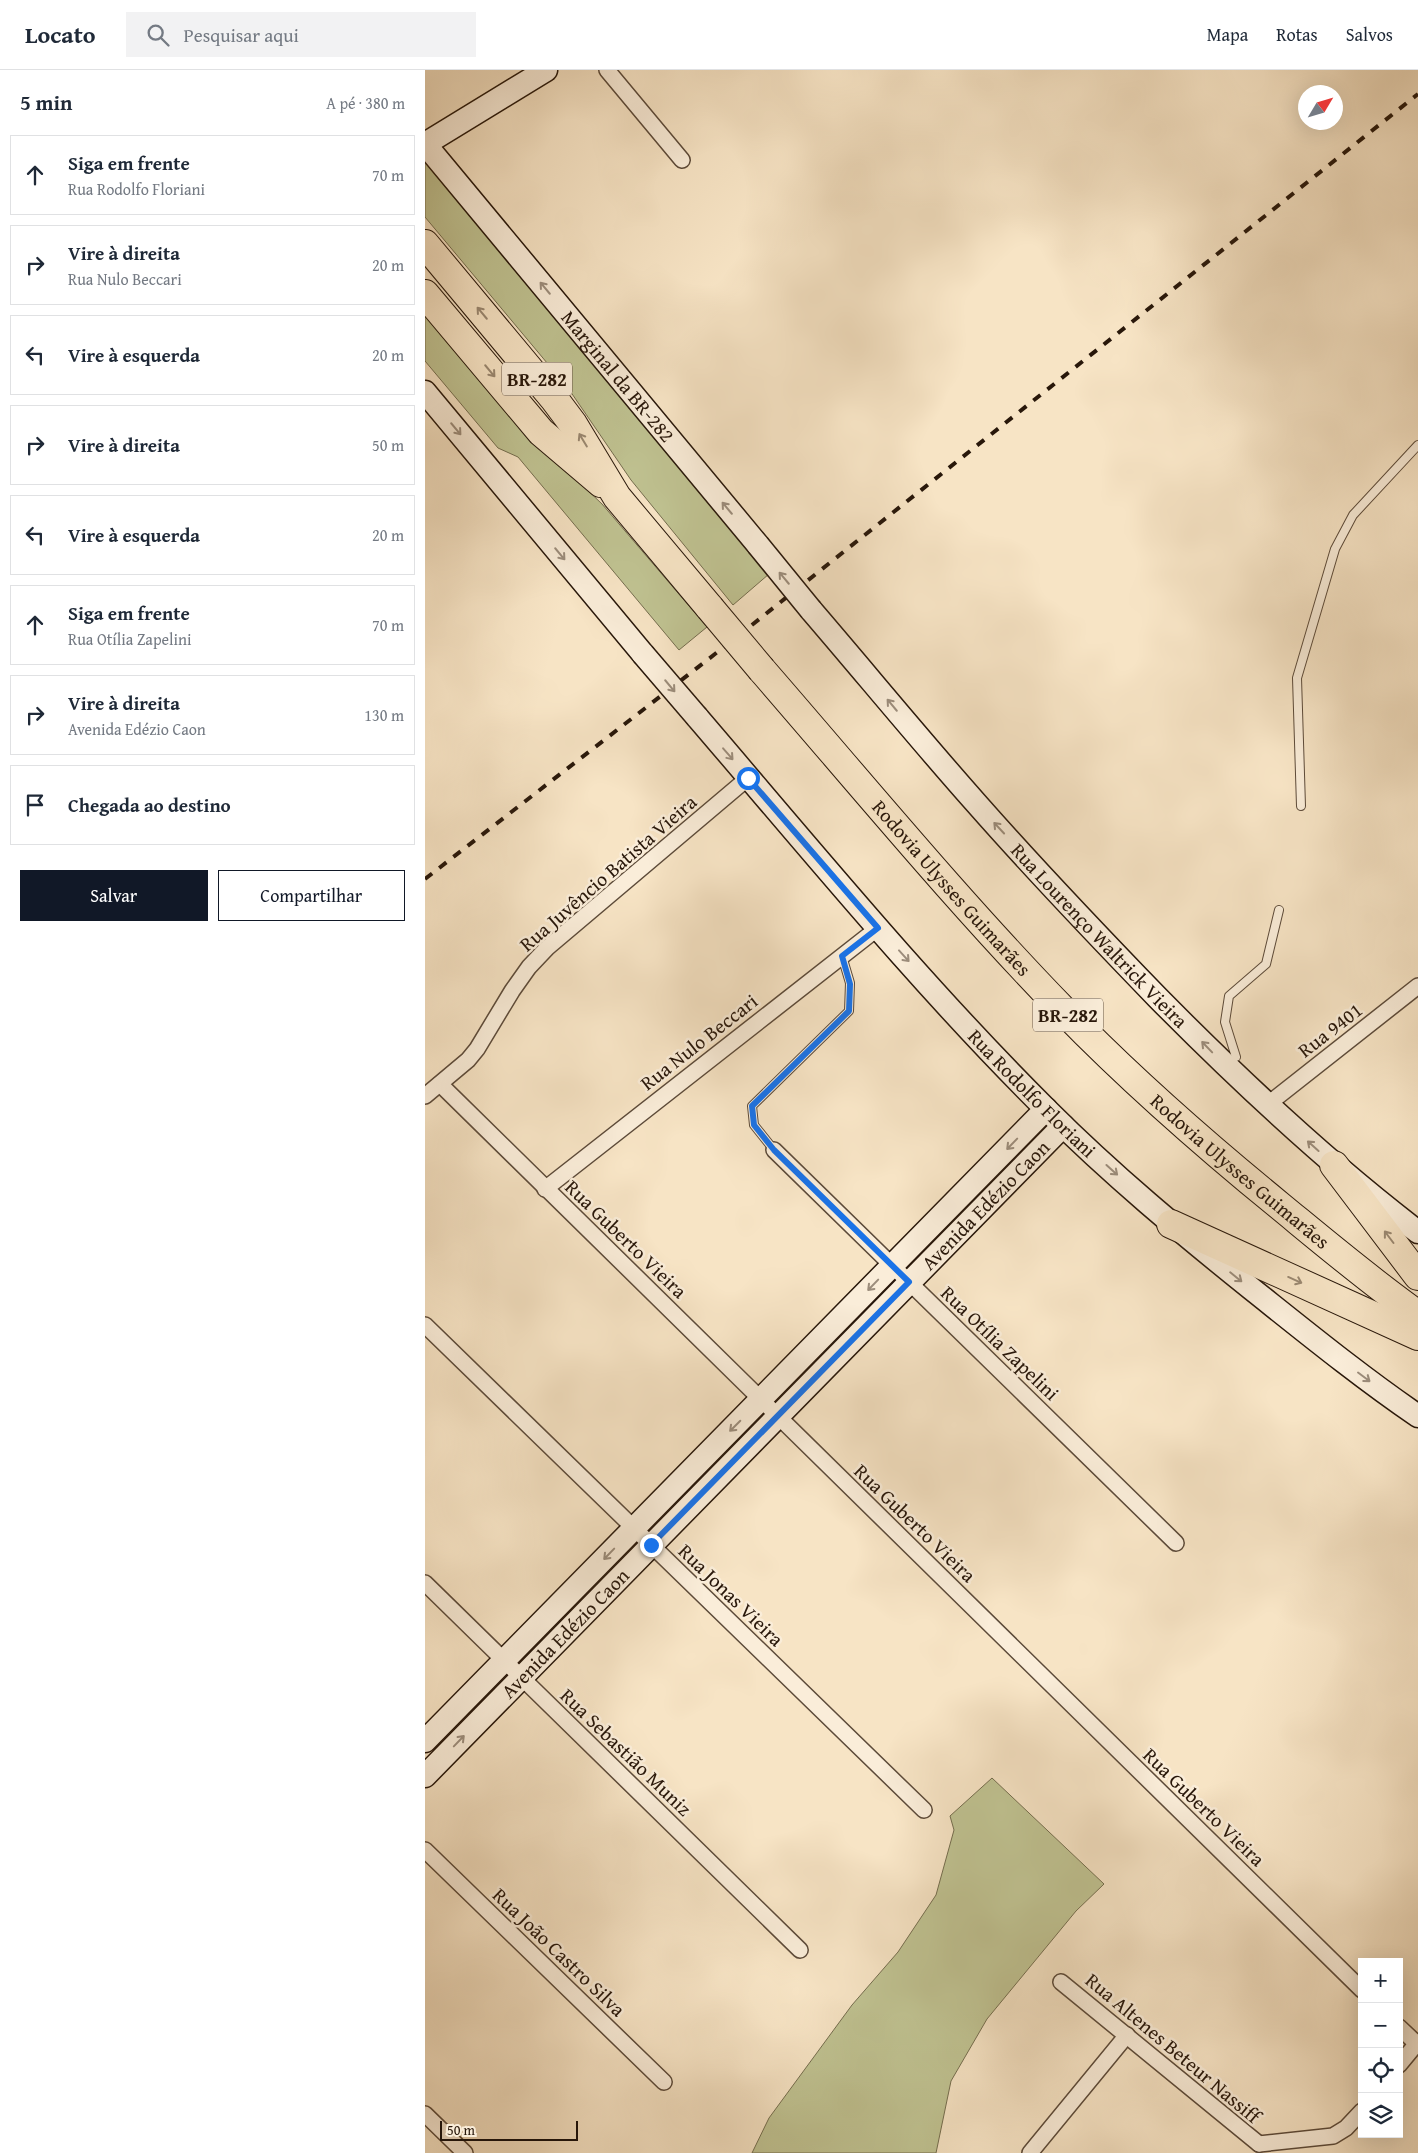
<!DOCTYPE html>
<html lang="pt">
<meta charset="utf-8">
<style>
:root{--surface:#fff;--page:#f2f2f3;--text:#1f2937;--muted:#747a83;--line:#e0e1e3;--accent:#111827}
body{margin:0;font-family:"Gentium Book Plus",serif;background:var(--page);color:var(--text)}
.controls{position:absolute;right:15px;bottom:15px;display:grid;overflow:hidden;border-radius:0px;box-shadow:0 5px 20px #0002}
.controls button{width:45px;height:45px;display:grid;place-items:center;padding:0;border:0;border-bottom:1px solid var(--line);background:var(--surface);color:var(--text);font:25px sans-serif}
.compass{position:absolute;left:873px;top:15px;width:45px;height:45px;border-radius:50%;background:var(--surface);box-shadow:0 5px 20px #0002;rotate:52deg}
.scale{position:absolute;left:15px;bottom:12px;width:138px;box-sizing:border-box;padding-left:5px;border:2px solid #28170a;border-top:0;font-size:14px;line-height:18px;white-space:nowrap;color:#28170a;-webkit-text-stroke:4px #faedd9;paint-order:stroke}
.stop{position:absolute;width:15px;height:15px;margin:-11px;border:4px solid #1a73e8;border-radius:50%;background:#fff}
.stop.end{background:#1a73e8;border-color:#fff;box-shadow:0 1px 5px #0008}
.list{margin:0;padding:0;list-style:none}
h2{display:flex;justify-content:space-between;align-items:center;height:65px;margin:0;padding:0 20px;font-size:21px}
h2 small{font-size:16px;font-weight:400;color:var(--muted)}
.list li{display:grid;grid-template-columns:32px 1fr auto;gap:15px;align-items:center;box-sizing:border-box;height:80px;margin:0 10px 10px;padding:0 10px;border:1px solid var(--line);border-radius:0px}
.list b{display:block;font-size:19px;white-space:nowrap}
.list p{margin:0;font-size:16px;white-space:nowrap;color:var(--muted)}
.list em{font-size:16px;font-style:normal;color:var(--muted)}
.actions{display:flex;gap:10px;padding:15px 20px}
.actions a{flex:1;padding:11px 0;border:1px solid var(--accent);border-radius:0px;text-align:center;font-size:18px;color:var(--accent)}
.actions .main{background:var(--accent);color:#fff}
.icon{flex:none;width:28px;height:28px;fill:none;stroke:currentColor;stroke-width:2;stroke-linecap:round;stroke-linejoin:round}
.map{position:relative;flex:none;width:993px;height:2083px;overflow:hidden}
header{display:flex;align-items:center;gap:30px;box-sizing:border-box;height:70px;padding:0 25px;background:var(--surface);border-bottom:1px solid var(--line)}
header strong{font-size:24px}
nav{display:flex;gap:28px;margin-inline-start:auto;font-size:18px}
.search{width:350px;height:45px;background:var(--page);display:flex;align-items:center;gap:12px;box-sizing:border-box;padding:0 18px;border-radius:0px;color:var(--muted);font-size:19px}
main{display:flex}
aside{flex:1;background:var(--surface)}
.map>svg:first-child{display:block}
.green{fill:#c0c392;stroke:#746d4e}
.lines{fill:none;stroke-linecap:round;stroke-linejoin:round}
.lane-casing{stroke:#5c4a39;stroke-width:10}
.street-casing{stroke:#5c4a39;stroke-width:18}
.secondary-casing{stroke:#28170a;stroke-width:25}
.highway-casing{stroke:#28170a;stroke-width:30}
.lane{stroke:#faedd9;stroke-width:8}
.street{stroke:#faedd9;stroke-width:15}
.secondary{stroke:#faedd9;stroke-width:22}
.highway{stroke:#f7e4c5;stroke-width:28}
.rail{stroke:#28170a;stroke-width:4;stroke-dasharray:9 9;stroke-linecap:butt}
.secondary-bridge-casing{stroke:#28170a;stroke-width:25;stroke-linecap:butt}
.highway-bridge-casing{stroke:#28170a;stroke-width:30;stroke-linecap:butt}
.secondary-bridge{stroke:#faedd9;stroke-width:22}
.highway-bridge{stroke:#f7e4c5;stroke-width:28}
.oneway{stroke:#9c8d7c}
.oneway2{stroke:#9a8871}
.route{stroke:#1a73e8;stroke-width:6}
.labels{text-anchor:middle;stroke-width:5;stroke-linejoin:round;paint-order:stroke}
.shield{fill:#faedd9;stroke:#675748;stroke-width:1}
.shield-label{font-size:19px;font-weight:bold;fill:#28170a}
.street-label{font-size:20px;fill:#28170a;stroke:#faedd9}
</style>
<header>
<strong>Locato</strong>
<div class="search"><svg class="icon" aria-label="search" viewBox="0 0 24 24"><circle cx="10" cy="10" r="6"/><path d="M15 15l6 6"/></svg>Pesquisar aqui</div>
<nav><a>Mapa</a><a>Rotas</a><a>Salvos</a></nav>
</header>
<main>
<aside>
<h2>5 min<small>A pé · 380 m</small></h2>
<ul class="list">
<li><svg class="icon" aria-label="ahead" viewBox="0 0 24 24"><path d="M12 20V5M6 11l6-6 6 6"/></svg><div><b>Siga em frente</b><p>Rua Rodolfo Floriani</p></div><em>70 m</em></li>
<li><svg class="icon" aria-label="right" viewBox="0 0 24 24"><path d="M7 20v-9h11M14 6l5 5-5 5"/></svg><div><b>Vire à direita</b><p>Rua Nulo Beccari</p></div><em>20 m</em></li>
<li><svg class="icon" aria-label="left" viewBox="0 0 24 24"><path d="M17 20v-9H6M10 6l-5 5 5 5"/></svg><div><b>Vire à esquerda</b></div><em>20 m</em></li>
<li><svg class="icon" aria-label="right" viewBox="0 0 24 24"><path d="M7 20v-9h11M14 6l5 5-5 5"/></svg><div><b>Vire à direita</b></div><em>50 m</em></li>
<li><svg class="icon" aria-label="left" viewBox="0 0 24 24"><path d="M17 20v-9H6M10 6l-5 5 5 5"/></svg><div><b>Vire à esquerda</b></div><em>20 m</em></li>
<li><svg class="icon" aria-label="ahead" viewBox="0 0 24 24"><path d="M12 20V5M6 11l6-6 6 6"/></svg><div><b>Siga em frente</b><p>Rua Otília Zapelini</p></div><em>70 m</em></li>
<li><svg class="icon" aria-label="right" viewBox="0 0 24 24"><path d="M7 20v-9h11M14 6l5 5-5 5"/></svg><div><b>Vire à direita</b><p>Avenida Edézio Caon</p></div><em>130 m</em></li>
<li><svg class="icon" aria-label="arrive" viewBox="0 0 24 24"><path d="M6 21V4h12l-3 4 3 4H6"/></svg><div><b>Chegada ao destino</b></div></li>
</ul>
<div class="actions"><a class="main">Salvar</a><a>Compartilhar</a></div>
</aside>
<div class="map">
<svg width="993" height="2083" viewBox="0 0 993 2083">
<rect width="100%" height="100%" fill="#f7e4c5"/>
<filter id="stains"><feTurbulence type="fractalNoise" baseFrequency=".004" numOctaves="4"/><feColorMatrix values="0 0 0 0 .2 0 0 0 0 .09 0 0 0 0 .02 0 0 0 .5 -.17"/></filter>
<radialGradient id="worn" r=".72"><stop offset=".6" stop-color="#630" stop-opacity="0"/><stop offset="1" stop-color="#630" stop-opacity=".3"/></radialGradient>
<g class="green">
<polygon points="0,89 344,504 308,535 206,410 143,318 0,147"/>
<polygon points="0,239 115,375 177,434 282,557 254,580 93,387 73,378 0,291"/>
<polygon points="609,1064 612,1067 484,1198 481,1196"/>
<polygon points="463,1215 465,1217 361,1324 359,1321"/>
<polygon points="203,1479 206,1481 95,1595 92,1592"/>
<polygon points="567,1708 679,1814 651,1841 562,1949 526,2011 511,2083 327,2083 344,2048 427,1935 473,1882 511,1825 529,1760 525,1746"/>
</g>
<g class="lines">
<g class="lane-casing">
<g id="lane">
<polyline points="876,736 872,608 910,479 928,445 993,375"/>
<polyline points="811,987 800,952 804,926 841,894 854,840"/>
<polyline points="349,1080 329,1055 327,1036 424,941 425,913 417,886"/>
</g>
</g>
<g class="street-casing">
<g id="street">
<polyline points="182,0 257,90"/>
<polyline points="15,1014 937,1920"/>
<polyline points="0,1026 43,990 52,979 87,921 104,897 122,878 323,708"/>
<polyline points="842,1035 993,916"/>
<polyline points="349,1080 751,1473"/>
<polyline points="120,1119 453,858"/>
<polyline points="0,1255 499,1740"/>
<polyline points="0,1513 375,1880"/>
<polyline points="0,1780 239,2012"/>
<polyline points="636,1912 834,2074"/>
<polyline points="974,1957 992,1974"/>
<polyline points="974,1995 993,1972"/>
<polyline points="0,2044 40,2083"/>
<polyline points="834,2074 908,2066 921,2058 937,2041"/>
<polyline points="605,2083 702,1965"/>
</g>
</g>
<g class="secondary-casing">
<g id="secondary">
<path id="s1" d="M 0,74 L 333,475"/>
<polyline points="0,74 121,0"/>
<polyline points="0,322 218,584"/>
<path id="s2" d="M 386,540 C 441,604 495,670 551,733 C 610,800 671,864 733,928 C 815,1011 900,1091 993,1162"/>
<path id="s3" d="M 272,647 C 386,780 498,917 622,1040 C 687,1105 757,1163 828,1220 C 882,1263 936,1307 993,1346"/>
<polyline points="0,1671 621,1039"/>
<path id="s4" d="M 0,1706 L 638,1056"/>
</g>
</g>
<g class="highway-casing">
<g id="highway">
<polyline points="0,174 130,330 148,354 192,427 285,538"/>
<polyline points="0,224 116,362 176,413"/>
<path id="s5" d="M 337,600 C 436,714 533,832 638,940 C 706,1010 779,1074 855,1136 C 900,1173 945,1211 993,1245"/>
<polyline points="909,1095 993,1206"/>
<polyline points="746,1154 993,1266"/>
</g>
</g>
<use href="#lane" class="lane"/>
<use href="#street" class="street"/>
<use href="#secondary" class="secondary"/>
<use href="#highway" class="highway"/>
<polyline class="rail" points="0,809 308,570 993,24"/>
<g class="secondary-bridge-casing">
<g id="secondary-bridge">
<polyline points="333,475 386,540"/>
<polyline points="218,584 272,647"/>
</g>
</g>
<g class="highway-bridge-casing">
<polyline id="highway-bridge" points="285,538 337,600"/>
</g>
<use href="#secondary-bridge" class="secondary-bridge"/>
<use href="#highway-bridge" class="highway-bridge"/>
</g>
<defs><path id="oneway-shaft" d="M-6 0H5M1.5-3L5.5 0L1.5 3" fill="none" stroke-width="1.6" stroke-linecap="round" stroke-linejoin="round" transform="scale(1.25)"/></defs>
<g class="oneway">
<use href="#oneway-shaft" transform="translate(120 218) rotate(-130)"/>
<use href="#oneway-shaft" transform="translate(31 359) rotate(50)"/>
<use href="#oneway-shaft" transform="translate(302 438) rotate(-130)"/>
<use href="#oneway-shaft" transform="translate(135 484) rotate(50)"/>
<use href="#oneway-shaft" transform="translate(359 508) rotate(-130)"/>
<use href="#oneway-shaft" transform="translate(245 616) rotate(50)"/>
<use href="#oneway-shaft" transform="translate(467 635) rotate(-130)"/>
<use href="#oneway-shaft" transform="translate(303 684) rotate(49)"/>
<use href="#oneway-shaft" transform="translate(574 758) rotate(-133)"/>
<use href="#oneway-shaft" transform="translate(479 886) rotate(48)"/>
<use href="#oneway-shaft" transform="translate(782 977) rotate(-134)"/>
<use href="#oneway-shaft" transform="translate(587 1074) rotate(134)"/>
<use href="#oneway-shaft" transform="translate(888 1076) rotate(-138)"/>
<use href="#oneway-shaft" transform="translate(687 1100) rotate(42)"/>
<use href="#oneway-shaft" transform="translate(811 1207) rotate(39)"/>
<use href="#oneway-shaft" transform="translate(448 1215) rotate(134)"/>
<use href="#oneway-shaft" transform="translate(939 1307) rotate(37)"/>
<use href="#oneway-shaft" transform="translate(310 1356) rotate(135)"/>
<use href="#oneway-shaft" transform="translate(184 1484) rotate(134)"/>
<use href="#oneway-shaft" transform="translate(34 1671) rotate(-46)"/>
</g>
<g class="oneway2">
<use href="#oneway-shaft" transform="translate(57 243) rotate(-130)"/>
<use href="#oneway-shaft" transform="translate(65 301) rotate(50)"/>
<use href="#oneway-shaft" transform="translate(158 370) rotate(-121)"/>
<use href="#oneway-shaft" transform="translate(964 1167) rotate(-127)"/>
<use href="#oneway-shaft" transform="translate(870 1210) rotate(24)"/>
</g>
<g class="lines">
<polyline class="route" points="226,1475 484,1212 349,1080 329,1055 327,1036 424,941 425,914 417,886 453,858 323,708"/>
</g>
<g class="labels">
<g class="shield">
<rect x="77" y="292.5" width="70" height="33" rx="4"/>
<rect x="608" y="928.5" width="70" height="33" rx="4"/>
</g>
<g class="shield-label">
<text x="112" y="316">BR-282</text>
<text x="643" y="952">BR-282</text>
</g>
<g class="street-label">
<text dy="7" stroke="none"><textPath href="#s1" startOffset="302">Marginal da BR-282</textPath></text>
<text transform="translate(183 803) rotate(-41)" y="7">Rua Juvêncio Batista Vieira</text>
<text dy="7" stroke="none"><textPath href="#s5" startOffset="289">Rodovia Ulysses Guimarães</textPath></text>
<text dy="7" stroke="none"><textPath href="#s2" startOffset="435">Rua Lourenço Waltrick Vieira</textPath></text>
<text transform="translate(905 960) rotate(-38)" y="7">Rua 9401</text>
<text transform="translate(274 972) rotate(-38)" y="7">Rua Nulo Beccari</text>
<text dy="7" stroke="none"><textPath href="#s3" startOffset="504">Rua Rodolfo Floriani</textPath></text>
<text dy="7" stroke="none"><textPath href="#s5" startOffset="694">Rodovia Ulysses Guimarães</textPath></text>
<text dy="7" stroke="none"><textPath href="#s4" startOffset="800">Avenida Edézio Caon</textPath></text>
<text transform="translate(201 1169) rotate(44)" y="7">Rua Guberto Vieira</text>
<text transform="translate(575 1273) rotate(44)" y="7">Rua Otília Zapelini</text>
<text transform="translate(490 1453) rotate(44)" y="7">Rua Guberto Vieira</text>
<text transform="translate(306 1525) rotate(44)" y="7">Rua Jonas Vieira</text>
<text dy="7" stroke="none"><textPath href="#s4" startOffset="200">Avenida Edézio Caon</textPath></text>
<text transform="translate(201 1682) rotate(44)" y="7">Rua Sebastião Muniz</text>
<text transform="translate(779 1737) rotate(44)" y="7">Rua Guberto Vieira</text>
<text transform="translate(134 1882) rotate(44)" y="7">Rua João Castro Silva</text>
<text transform="translate(748 1978) rotate(40)" y="7">Rua Altenes Beteur Nassiff</text>
</g>
</g>
<rect width="100%" height="100%" filter="url(#stains)"/>
<rect width="100%" height="100%" fill="url(#worn)"/>
</svg>
<div class="controls">
<button>+</button>
<button>−</button>
<button><svg class="icon" aria-label="locate" viewBox="0 0 24 24"><circle cx="12" cy="12" r="6"/><path d="M12 2v4M12 18v4M2 12h4M18 12h4"/></svg></button>
<button><svg class="icon" aria-label="layers" viewBox="0 0 24 24"><path d="M12 4l9 5-9 5-9-5zM3 14l9 5 9-5"/></svg></button>
</div>
<svg class="compass" viewBox="-18 -18 36 36"><path d="M0-13l5 13h-10z" fill="#e53935"/><path d="M0 13l5-13h-10z" fill="#747a83"/></svg>
<div class="scale">50 m</div>
<div class="stop" style="left:323px;top:708px"></div>
<div class="stop end" style="left:226px;top:1475px"></div>
</div>
</main>
